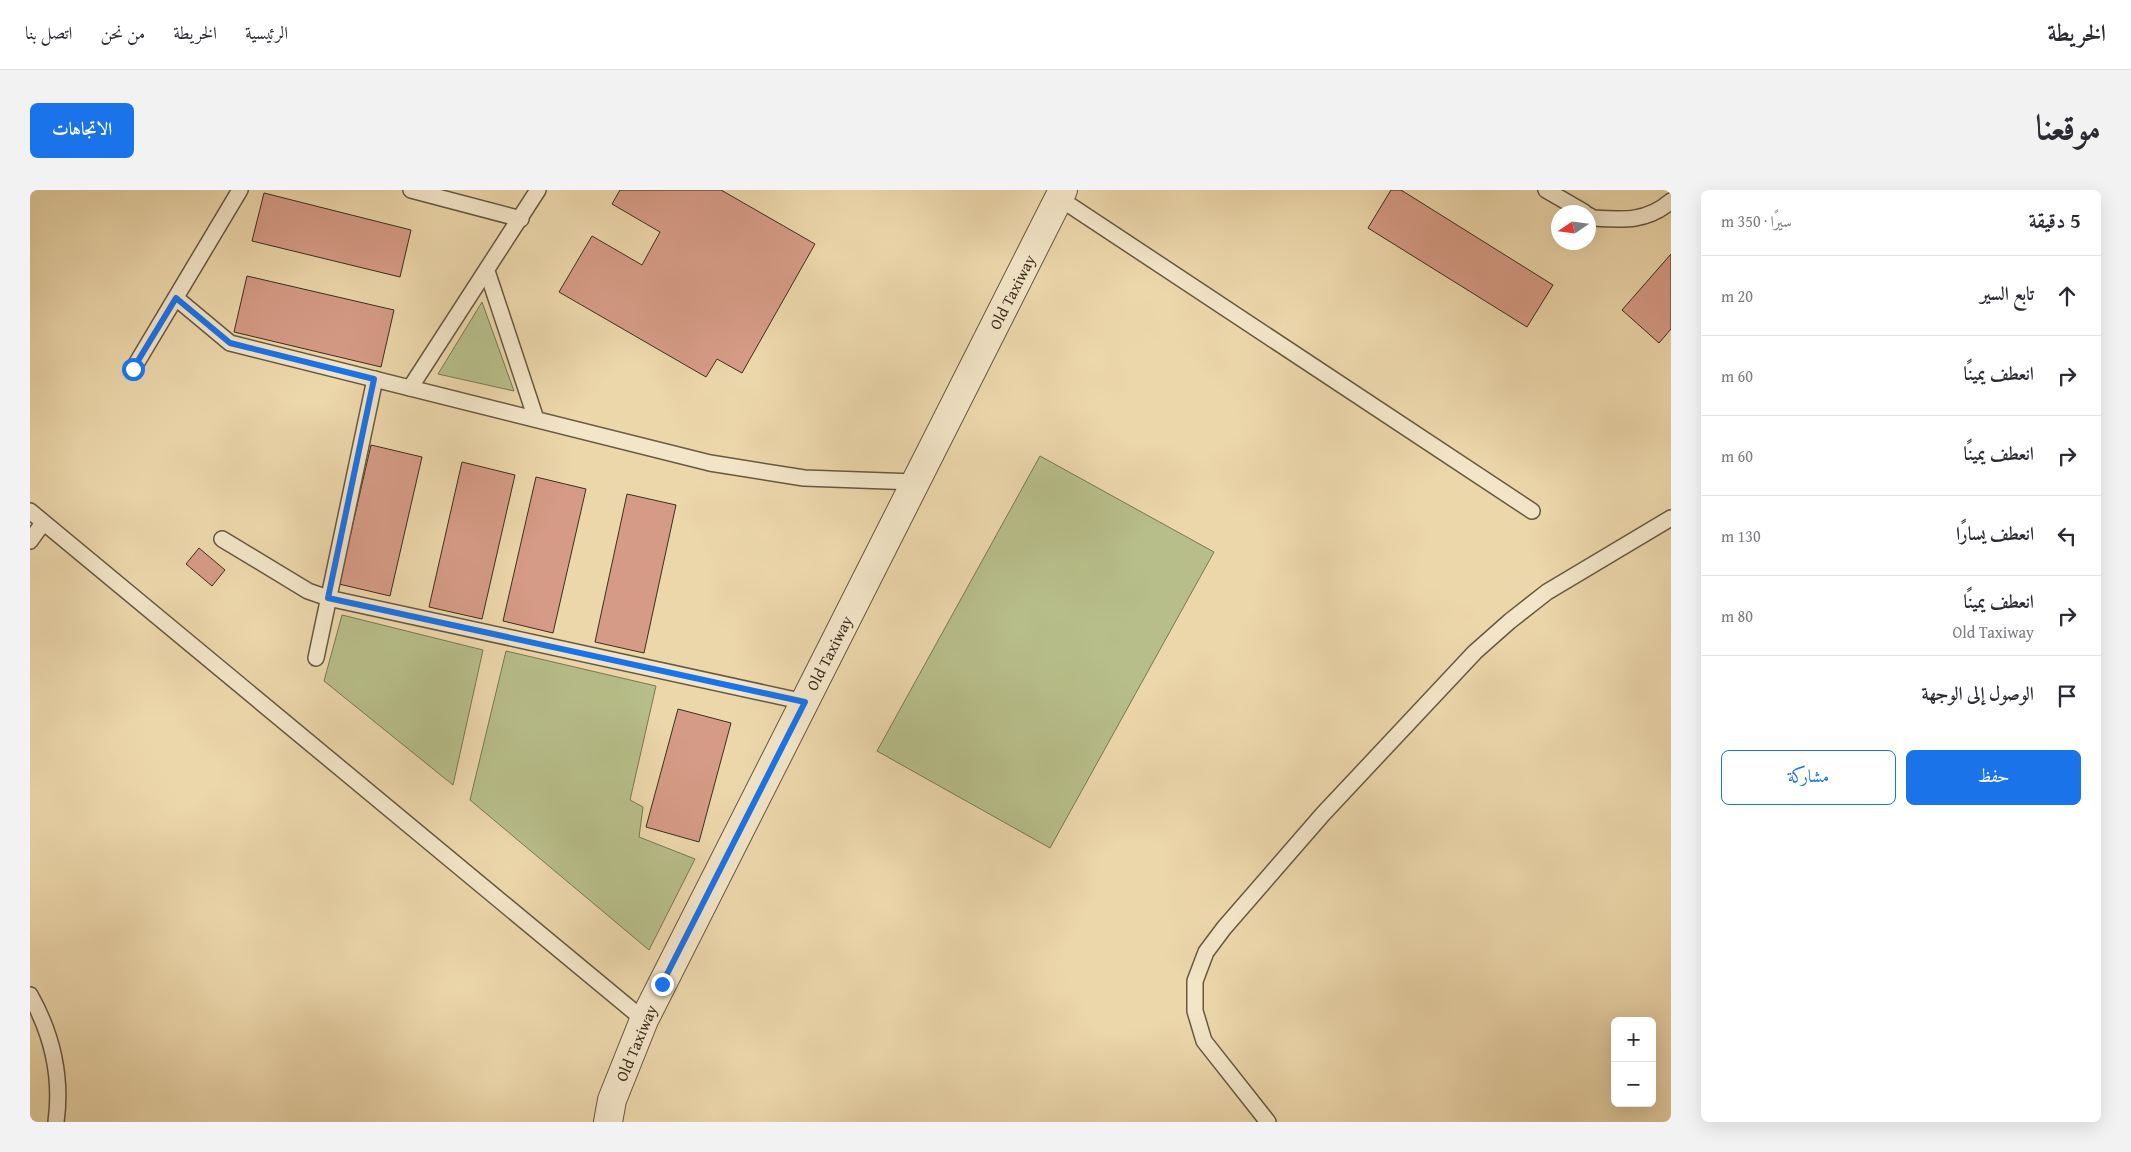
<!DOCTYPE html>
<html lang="ar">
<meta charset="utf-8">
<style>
:root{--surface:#fff;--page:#f2f2f3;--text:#2b2b33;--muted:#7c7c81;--line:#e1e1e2;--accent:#1a73e8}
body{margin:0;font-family:"Gentium Book Plus",Amiri,serif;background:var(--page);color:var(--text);direction:rtl}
.controls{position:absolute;right:15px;bottom:15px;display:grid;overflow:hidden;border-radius:8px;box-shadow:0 5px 20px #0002}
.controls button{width:45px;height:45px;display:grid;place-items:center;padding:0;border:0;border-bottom:1px solid var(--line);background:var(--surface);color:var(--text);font:25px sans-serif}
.compass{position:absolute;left:1521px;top:15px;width:45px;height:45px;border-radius:50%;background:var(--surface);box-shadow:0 5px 20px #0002;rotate:257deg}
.stop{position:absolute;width:15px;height:15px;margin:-11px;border:4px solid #1a73e8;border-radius:50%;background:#fff}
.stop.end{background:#1a73e8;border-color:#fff;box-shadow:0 1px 5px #0008}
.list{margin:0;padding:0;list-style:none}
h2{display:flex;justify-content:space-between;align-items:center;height:65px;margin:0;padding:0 20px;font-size:21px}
h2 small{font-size:16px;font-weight:400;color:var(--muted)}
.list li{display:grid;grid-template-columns:32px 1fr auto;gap:15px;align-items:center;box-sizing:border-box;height:80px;padding:0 20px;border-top:1px solid var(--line)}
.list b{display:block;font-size:19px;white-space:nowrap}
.list p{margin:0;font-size:16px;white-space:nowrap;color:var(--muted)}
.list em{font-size:16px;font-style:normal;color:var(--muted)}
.actions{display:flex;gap:10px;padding:15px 20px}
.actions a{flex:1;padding:11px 0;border:1px solid var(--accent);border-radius:8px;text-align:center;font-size:18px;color:var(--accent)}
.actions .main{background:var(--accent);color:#fff}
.icon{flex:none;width:28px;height:28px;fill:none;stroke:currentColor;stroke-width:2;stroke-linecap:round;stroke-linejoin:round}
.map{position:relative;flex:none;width:1641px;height:932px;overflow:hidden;direction:ltr;border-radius:8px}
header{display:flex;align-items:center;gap:30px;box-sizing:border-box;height:70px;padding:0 25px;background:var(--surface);border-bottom:1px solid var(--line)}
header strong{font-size:24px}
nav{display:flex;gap:28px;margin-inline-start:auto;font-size:18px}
.intro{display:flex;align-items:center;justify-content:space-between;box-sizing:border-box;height:120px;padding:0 30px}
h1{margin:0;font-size:35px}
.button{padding:12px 22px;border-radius:8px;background:var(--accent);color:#fff;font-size:18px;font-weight:700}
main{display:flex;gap:30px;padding:0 30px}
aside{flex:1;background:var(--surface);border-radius:8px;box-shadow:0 5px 20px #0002}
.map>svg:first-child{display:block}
.green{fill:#b7be89;stroke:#797653}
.building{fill:#d69b86;stroke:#3b2d1d}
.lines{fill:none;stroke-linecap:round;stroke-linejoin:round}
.lane-casing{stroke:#675840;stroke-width:18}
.street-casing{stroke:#675840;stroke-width:30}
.lane{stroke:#f3e5c8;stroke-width:15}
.street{stroke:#f3e5c8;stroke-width:28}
.route{stroke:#1a73e8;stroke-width:6}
.labels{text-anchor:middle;stroke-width:4;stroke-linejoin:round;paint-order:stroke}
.street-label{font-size:16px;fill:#3b2d1d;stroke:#f3e5c8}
</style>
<header>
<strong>الخريطة</strong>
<nav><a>الرئيسية</a><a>الخريطة</a><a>من نحن</a><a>اتصل بنا</a></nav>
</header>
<div class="intro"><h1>موقعنا</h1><a class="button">الاتجاهات</a></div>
<main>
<aside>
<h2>5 دقيقة<small>سيرًا · 350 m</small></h2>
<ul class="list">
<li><svg class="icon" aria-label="ahead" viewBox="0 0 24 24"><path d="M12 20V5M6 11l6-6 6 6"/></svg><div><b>تابع السير</b></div><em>20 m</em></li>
<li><svg class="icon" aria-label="right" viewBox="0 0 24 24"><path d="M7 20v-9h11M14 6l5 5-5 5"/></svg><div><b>انعطف يمينًا</b></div><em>60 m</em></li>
<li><svg class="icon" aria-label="right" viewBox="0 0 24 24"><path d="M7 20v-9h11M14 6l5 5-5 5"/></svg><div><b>انعطف يمينًا</b></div><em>60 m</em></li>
<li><svg class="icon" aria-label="left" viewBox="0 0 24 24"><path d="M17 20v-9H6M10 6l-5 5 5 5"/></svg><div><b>انعطف يسارًا</b></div><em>130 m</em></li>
<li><svg class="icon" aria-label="right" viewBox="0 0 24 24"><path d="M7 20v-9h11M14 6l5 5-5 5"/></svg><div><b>انعطف يمينًا</b><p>Old Taxiway</p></div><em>80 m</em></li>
<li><svg class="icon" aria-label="arrive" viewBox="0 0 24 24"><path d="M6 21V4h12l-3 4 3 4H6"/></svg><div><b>الوصول إلى الوجهة</b></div></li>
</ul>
<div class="actions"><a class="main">حفظ</a><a>مشاركة</a></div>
</aside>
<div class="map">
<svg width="1641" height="932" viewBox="0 0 1641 932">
<rect width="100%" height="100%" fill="#ecd7ab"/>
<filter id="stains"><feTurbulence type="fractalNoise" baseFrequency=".004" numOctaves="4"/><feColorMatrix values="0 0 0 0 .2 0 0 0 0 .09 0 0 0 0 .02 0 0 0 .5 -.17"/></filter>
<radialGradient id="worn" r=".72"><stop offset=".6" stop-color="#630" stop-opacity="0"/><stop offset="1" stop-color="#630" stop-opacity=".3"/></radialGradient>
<g class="green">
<polygon points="452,112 484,201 408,184"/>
<polygon points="1010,266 1184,362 1020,658 847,561"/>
<polygon points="312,425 453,460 423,595 294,491"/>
<polygon points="476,461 626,496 600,610 613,617 609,647 665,669 619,760 440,610"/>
</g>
<g class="building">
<polygon points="590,0 691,0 785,54 712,183 687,169 676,187 529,102 562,46 612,75 630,42 582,14"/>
<polygon points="1361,0 1371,0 1523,95 1497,137 1338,38"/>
<polygon points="234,3 381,40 370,87 222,51"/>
<polygon points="1641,64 1641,139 1629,153 1592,120"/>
<polygon points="217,86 364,120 351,177 204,142"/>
<polygon points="341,255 392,267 360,406 309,394"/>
<polygon points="432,272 485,285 452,429 399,417"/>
<polygon points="506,287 556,299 523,443 473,431"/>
<polygon points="597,304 646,315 614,463 565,452"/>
<polygon points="169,358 195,380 182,396 156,374"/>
<polygon points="648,519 701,533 669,652 616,637"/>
</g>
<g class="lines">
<g class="lane-casing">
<g id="lane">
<polyline points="381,0 491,29"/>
<polyline points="1516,0 1554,22"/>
<polyline points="1029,8 1502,321"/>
<path d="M 1558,25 L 1563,28 C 1593,30 1617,32 1641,11"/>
<polyline points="457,81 506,229"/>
<polyline points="146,108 200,153 680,273 774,288 885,292"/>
<polyline points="103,179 210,0"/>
<polyline points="380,198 508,0"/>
<polyline points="0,321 614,830"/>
<polyline points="192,349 278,401 298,408 775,512"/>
<polyline points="0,351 13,333"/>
<polyline points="286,468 345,189"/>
<path d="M 0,805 C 22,844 32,888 26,932"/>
<polyline points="1238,932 1174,851 1165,821 1165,791 1176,762 1194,738 1293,624 1445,462 1480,431 1517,402 1641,328"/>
</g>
</g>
<g class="street-casing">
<polyline id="street" points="578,932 582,910 614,830 1033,0"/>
</g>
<use href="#lane" class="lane"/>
<use href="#street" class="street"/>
</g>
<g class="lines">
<polyline class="route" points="103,179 146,108 200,153 344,189 298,408 775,512 632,794"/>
</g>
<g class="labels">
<g class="street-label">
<text transform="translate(982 102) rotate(-63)" y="6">Old Taxiway</text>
<text transform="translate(799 463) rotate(-63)" y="6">Old Taxiway</text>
<text transform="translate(606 853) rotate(-67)" y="6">Old Taxiway</text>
</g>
</g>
<rect width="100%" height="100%" filter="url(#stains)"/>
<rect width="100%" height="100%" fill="url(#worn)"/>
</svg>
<div class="controls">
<button>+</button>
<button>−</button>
</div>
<svg class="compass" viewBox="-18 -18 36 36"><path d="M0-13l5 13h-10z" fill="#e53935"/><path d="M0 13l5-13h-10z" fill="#7c7c81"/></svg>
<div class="stop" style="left:103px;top:179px"></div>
<div class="stop end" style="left:632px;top:794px"></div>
</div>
</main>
